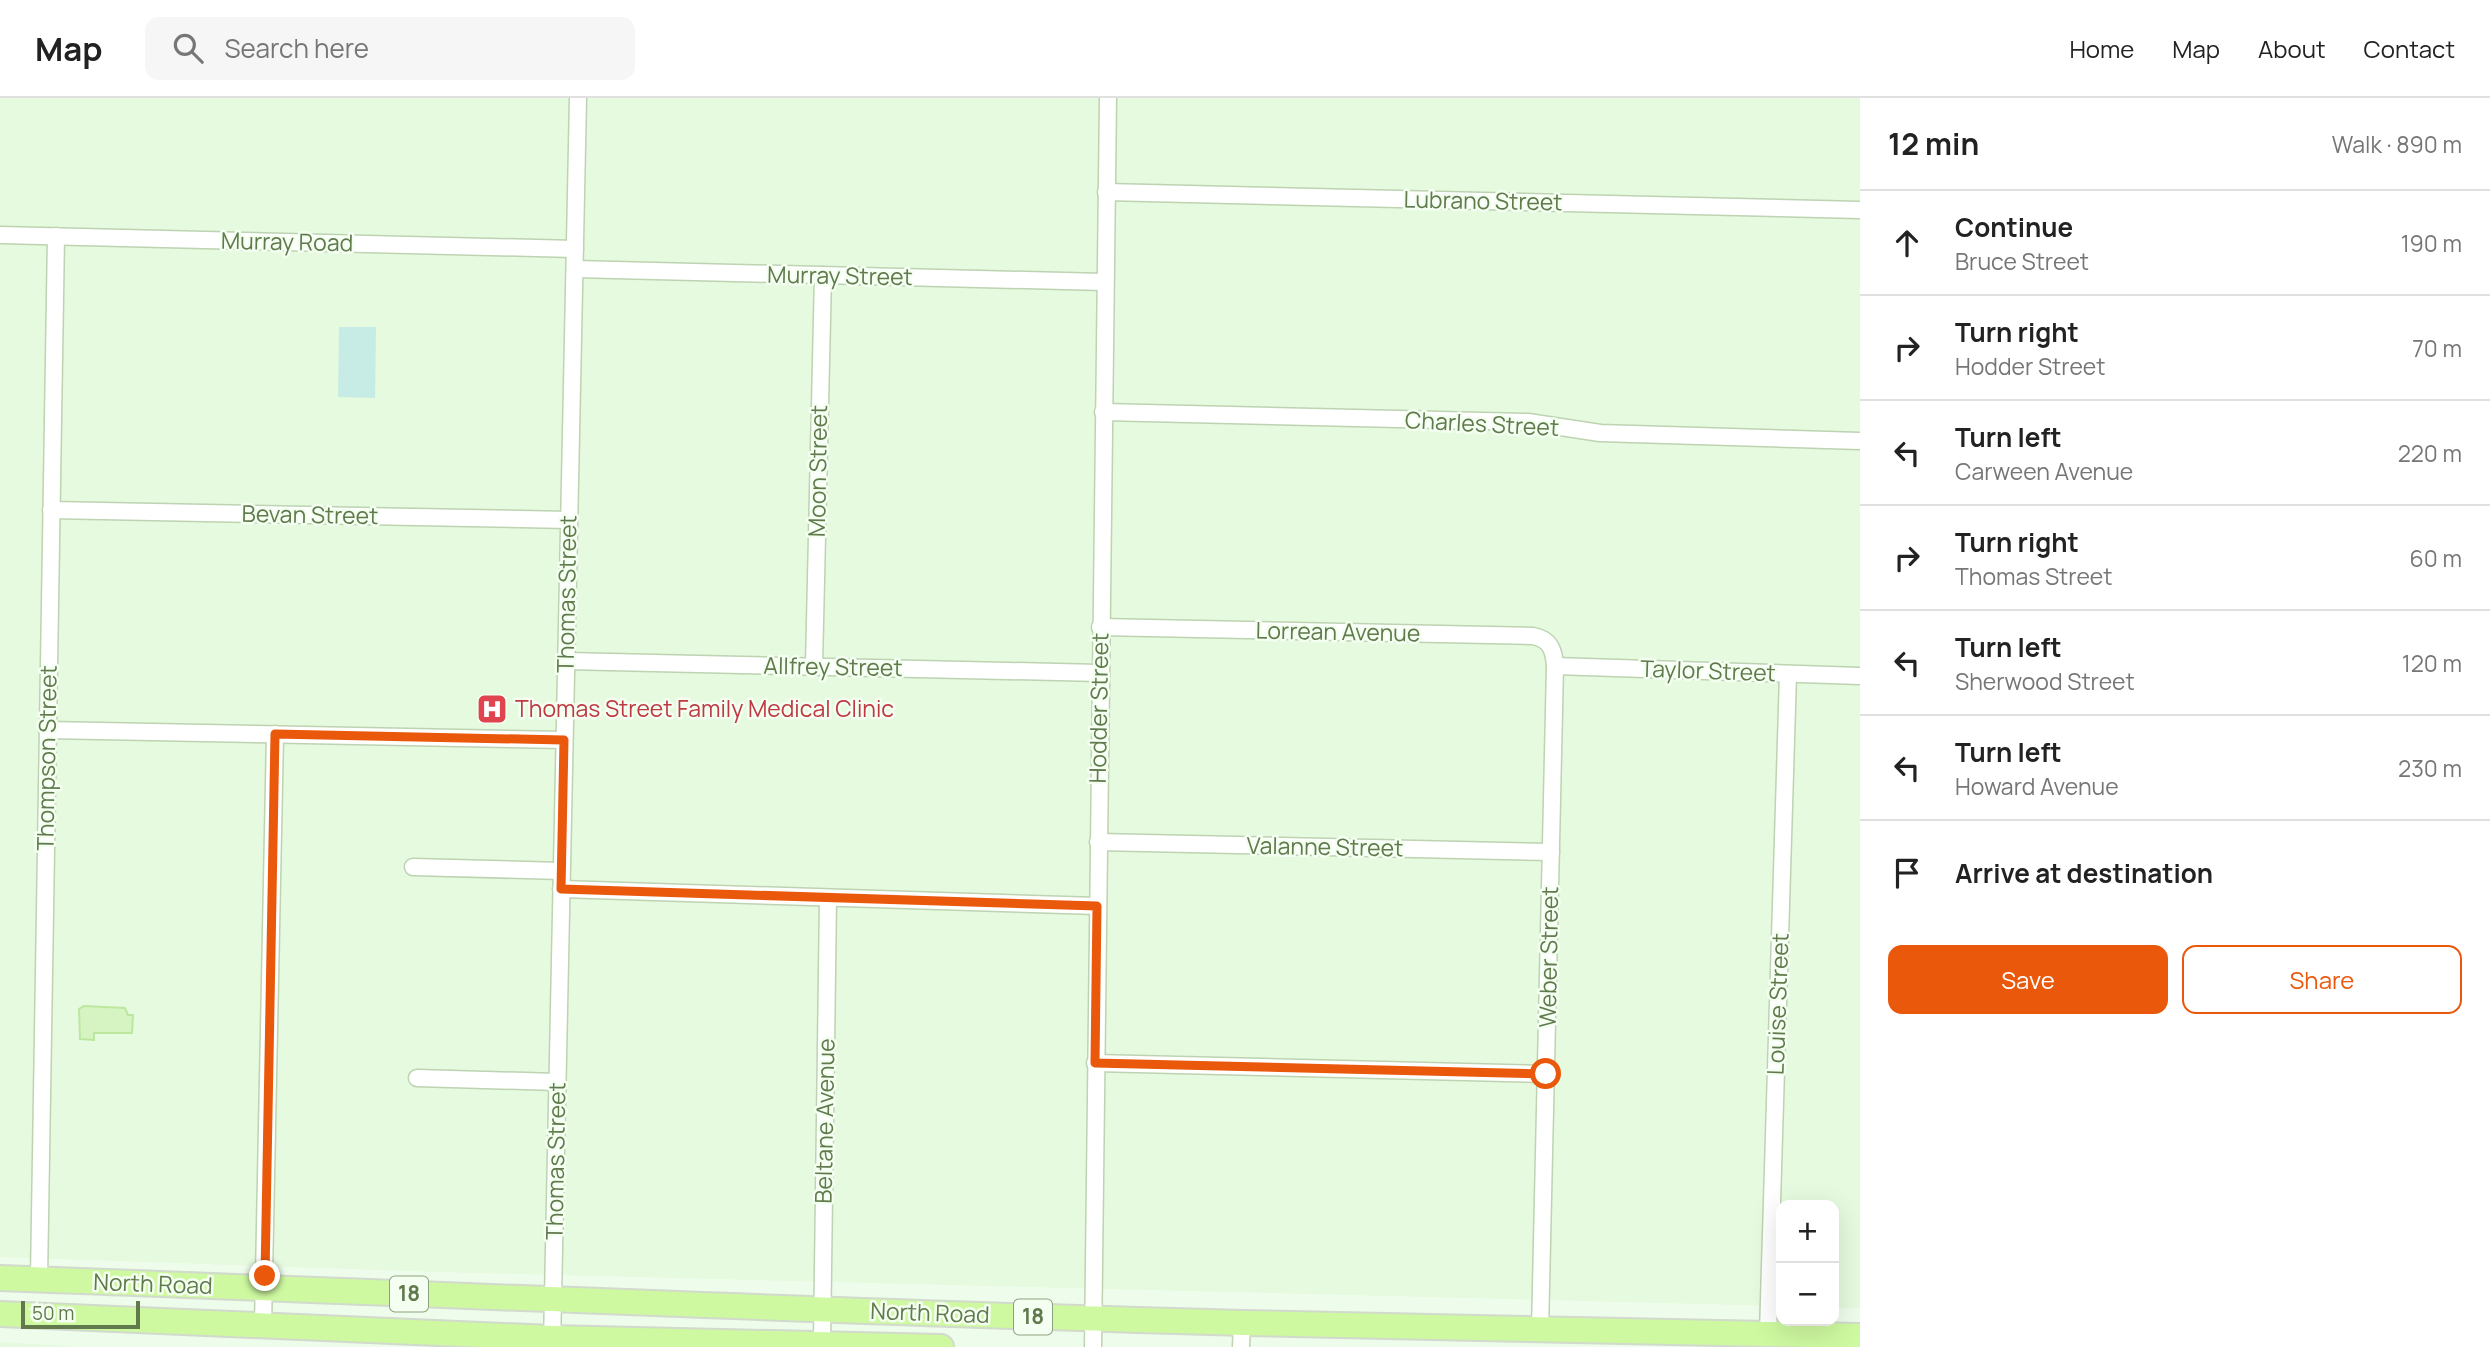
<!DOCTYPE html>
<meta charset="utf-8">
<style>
:root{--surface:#fff;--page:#f6f6f6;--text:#222;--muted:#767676;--line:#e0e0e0;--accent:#ea580c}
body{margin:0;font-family:Manrope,sans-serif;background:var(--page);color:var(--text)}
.controls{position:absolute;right:21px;bottom:21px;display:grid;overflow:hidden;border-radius:14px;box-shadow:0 7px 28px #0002}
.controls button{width:63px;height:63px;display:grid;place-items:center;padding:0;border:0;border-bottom:2px solid var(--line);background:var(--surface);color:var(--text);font:35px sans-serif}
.scale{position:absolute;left:21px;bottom:18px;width:119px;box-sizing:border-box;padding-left:7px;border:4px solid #607a4c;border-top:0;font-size:19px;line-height:24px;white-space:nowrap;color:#607a4c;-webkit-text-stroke:5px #f4fff2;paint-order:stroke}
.stop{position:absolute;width:21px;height:21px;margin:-16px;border:5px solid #ea580c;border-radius:50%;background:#fff}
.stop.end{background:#ea580c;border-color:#fff;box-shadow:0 2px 7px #0008}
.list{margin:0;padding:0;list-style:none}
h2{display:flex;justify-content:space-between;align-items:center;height:91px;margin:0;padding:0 28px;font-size:30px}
h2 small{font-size:23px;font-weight:400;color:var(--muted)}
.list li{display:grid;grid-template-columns:46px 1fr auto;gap:21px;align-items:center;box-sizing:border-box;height:105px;padding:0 28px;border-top:2px solid var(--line)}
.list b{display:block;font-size:26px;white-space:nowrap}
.list p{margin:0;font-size:23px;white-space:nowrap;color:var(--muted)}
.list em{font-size:23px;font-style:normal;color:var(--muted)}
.actions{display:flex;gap:14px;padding:21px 28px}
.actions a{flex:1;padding:16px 0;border:2px solid var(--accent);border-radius:14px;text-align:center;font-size:24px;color:var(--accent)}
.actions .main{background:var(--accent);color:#fff}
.icon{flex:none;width:38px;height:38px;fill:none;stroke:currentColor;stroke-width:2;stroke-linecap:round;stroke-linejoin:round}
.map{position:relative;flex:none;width:1860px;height:1249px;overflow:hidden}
header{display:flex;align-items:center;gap:42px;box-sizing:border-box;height:98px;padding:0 35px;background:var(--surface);border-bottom:2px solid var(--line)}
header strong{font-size:33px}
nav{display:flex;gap:38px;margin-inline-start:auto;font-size:24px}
.search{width:490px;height:63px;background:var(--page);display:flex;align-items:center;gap:18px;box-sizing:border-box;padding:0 24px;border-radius:14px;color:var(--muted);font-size:26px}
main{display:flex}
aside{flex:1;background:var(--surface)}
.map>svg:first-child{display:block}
.residential{fill:#e5fade}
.green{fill:#c7ece5}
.building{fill:#d5f4c1;stroke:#bde7a1;stroke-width:2}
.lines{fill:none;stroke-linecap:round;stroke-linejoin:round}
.minor-casing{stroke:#bdd3b2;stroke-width:19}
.highway-casing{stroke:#d2dacd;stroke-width:28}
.minor{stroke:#fff;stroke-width:16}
.highway{stroke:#cef9a0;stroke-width:24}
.route{stroke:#ea580c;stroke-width:9}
.labels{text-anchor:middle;stroke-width:5;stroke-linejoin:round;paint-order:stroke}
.shield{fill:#f4fff2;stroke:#8ca27e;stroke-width:2}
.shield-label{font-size:21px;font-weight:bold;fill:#607a4c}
.street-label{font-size:23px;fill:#607a4c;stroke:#f4fff2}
.health-label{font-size:23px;fill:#be3a42;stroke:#f4fff2;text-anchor:start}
</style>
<header>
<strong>Map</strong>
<div class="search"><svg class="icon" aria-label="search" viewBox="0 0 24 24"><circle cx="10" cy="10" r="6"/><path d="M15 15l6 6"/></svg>Search here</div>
<nav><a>Home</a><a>Map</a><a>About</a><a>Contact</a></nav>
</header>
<main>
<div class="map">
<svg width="1860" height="1249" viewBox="0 0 1860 1249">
<rect width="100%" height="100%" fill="#eefdeb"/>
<g class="residential">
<polygon points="0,0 1860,0 1860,1210 1834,1210 1834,1107 1781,1107 1781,1208 437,1174 0,1159"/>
<polygon points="0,1244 83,1249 0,1249"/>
</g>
<polygon class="green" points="339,229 376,229 375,300 338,299"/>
<polygon class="building" points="84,908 125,910 128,917 133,917 132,935 94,935 94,942 80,941 79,911"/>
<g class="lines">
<g class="minor-casing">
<g id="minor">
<polyline points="1106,94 1860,112"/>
<polyline points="0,137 575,151"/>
<polyline points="575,171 1104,184"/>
<polyline points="1103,314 1528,324 1600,335 1860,343"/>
<polyline points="51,412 569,422"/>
<path d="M 1100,529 L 1533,538 C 1550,541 1554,552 1555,568 L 1540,1233"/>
<polyline points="566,563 1100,575"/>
<polyline points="814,568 823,177"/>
<polyline points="1555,568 1860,578"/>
<polyline points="47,632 564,642"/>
<polyline points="1098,744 1551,754"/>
<polyline points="413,769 561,773"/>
<polyline points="561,791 1097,808"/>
<polyline points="1095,965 1546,976"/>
<polyline points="417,980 557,984"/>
<polyline points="39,1181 56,138"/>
<polyline points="263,1227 275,636"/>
<polyline points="1768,1235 1788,576"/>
<polyline points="822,1245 828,800"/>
<polyline points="552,1247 578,0"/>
<polyline points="1093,1249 1108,0"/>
<polyline points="1241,1249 1242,1225"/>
</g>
</g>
<g class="highway-casing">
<g id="highway">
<path d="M 0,1180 C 414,1195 828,1214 1243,1225 C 1449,1231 1654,1232 1860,1238"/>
<polyline points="0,1216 552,1240 941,1249"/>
</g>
</g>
<use href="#minor" class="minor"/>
<use href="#highway" class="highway"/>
</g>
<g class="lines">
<polyline class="route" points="265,1178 275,636 564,642 561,791 1097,808 1095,965 1546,976"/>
</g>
<defs>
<g id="hospital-square" transform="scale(1.575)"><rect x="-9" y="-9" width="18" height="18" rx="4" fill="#e0444e" stroke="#f4fff2"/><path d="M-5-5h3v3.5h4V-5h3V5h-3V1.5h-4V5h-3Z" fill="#fff"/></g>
</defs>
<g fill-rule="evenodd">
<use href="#hospital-square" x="492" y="611"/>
</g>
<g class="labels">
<g class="shield">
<rect x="390" y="1178.5" width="38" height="35" rx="5"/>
<rect x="1014" y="1201.5" width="38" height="35" rx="5"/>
</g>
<g class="shield-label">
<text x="409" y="1203">18</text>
<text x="1033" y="1226">18</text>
</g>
<g class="street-label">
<text transform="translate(1483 103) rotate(1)" y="8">Lubrano Street</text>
<text transform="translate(287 144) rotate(1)" y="8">Murray Road</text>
<text transform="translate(840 178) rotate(1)" y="8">Murray Street</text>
<text transform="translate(1482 326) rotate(3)" y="8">Charles Street</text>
<text transform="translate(818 373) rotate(-89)" y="8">Moon Street</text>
<text transform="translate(310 417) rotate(1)" y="8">Bevan Street</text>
<text transform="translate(567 496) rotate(-89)" y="8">Thomas Street</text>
<text transform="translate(1338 534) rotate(1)" y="8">Lorrean Avenue</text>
<text transform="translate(833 569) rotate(1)" y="8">Allfrey Street</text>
<text transform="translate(1708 573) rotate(2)" y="8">Taylor Street</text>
<text transform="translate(1099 610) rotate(-89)" y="8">Hodder Street</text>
<text transform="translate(47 660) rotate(-89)" y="8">Thompson Street</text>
<text transform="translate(1325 749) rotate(1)" y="8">Valanne Street</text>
<text transform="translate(1549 859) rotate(-89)" y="8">Weber Street</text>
<text transform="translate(1778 906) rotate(-88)" y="8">Louise Street</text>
<text transform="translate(825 1023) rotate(-89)" y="8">Beltane Avenue</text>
<text transform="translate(556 1063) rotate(-89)" y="8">Thomas Street</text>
<text transform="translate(153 1186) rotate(2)" y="8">North Road</text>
<text transform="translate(930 1215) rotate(2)" y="8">North Road</text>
</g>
<g class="health-label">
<text x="515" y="619">Thomas Street Family Medical Clinic</text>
</g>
</g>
</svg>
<div class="controls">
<button>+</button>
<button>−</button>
</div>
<div class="scale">50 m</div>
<div class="stop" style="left:1546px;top:976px"></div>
<div class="stop end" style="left:265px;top:1178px"></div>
</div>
<aside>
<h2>12 min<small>Walk · 890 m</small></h2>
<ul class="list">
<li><svg class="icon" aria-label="ahead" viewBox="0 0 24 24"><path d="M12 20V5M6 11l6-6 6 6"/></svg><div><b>Continue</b><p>Bruce Street</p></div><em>190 m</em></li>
<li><svg class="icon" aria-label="right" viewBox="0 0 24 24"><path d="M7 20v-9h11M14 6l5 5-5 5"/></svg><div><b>Turn right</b><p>Hodder Street</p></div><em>70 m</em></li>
<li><svg class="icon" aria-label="left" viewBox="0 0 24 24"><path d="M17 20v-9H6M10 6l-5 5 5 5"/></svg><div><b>Turn left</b><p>Carween Avenue</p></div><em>220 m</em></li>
<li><svg class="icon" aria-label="right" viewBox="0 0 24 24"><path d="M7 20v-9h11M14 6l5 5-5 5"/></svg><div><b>Turn right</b><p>Thomas Street</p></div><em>60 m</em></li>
<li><svg class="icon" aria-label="left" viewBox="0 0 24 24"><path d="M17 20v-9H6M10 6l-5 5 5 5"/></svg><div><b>Turn left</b><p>Sherwood Street</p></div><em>120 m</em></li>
<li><svg class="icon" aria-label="left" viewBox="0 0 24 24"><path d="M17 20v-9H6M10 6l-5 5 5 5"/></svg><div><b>Turn left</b><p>Howard Avenue</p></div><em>230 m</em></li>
<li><svg class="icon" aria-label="arrive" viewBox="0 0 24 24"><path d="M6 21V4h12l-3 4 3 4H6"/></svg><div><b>Arrive at destination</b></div></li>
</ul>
<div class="actions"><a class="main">Save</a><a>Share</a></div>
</aside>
</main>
